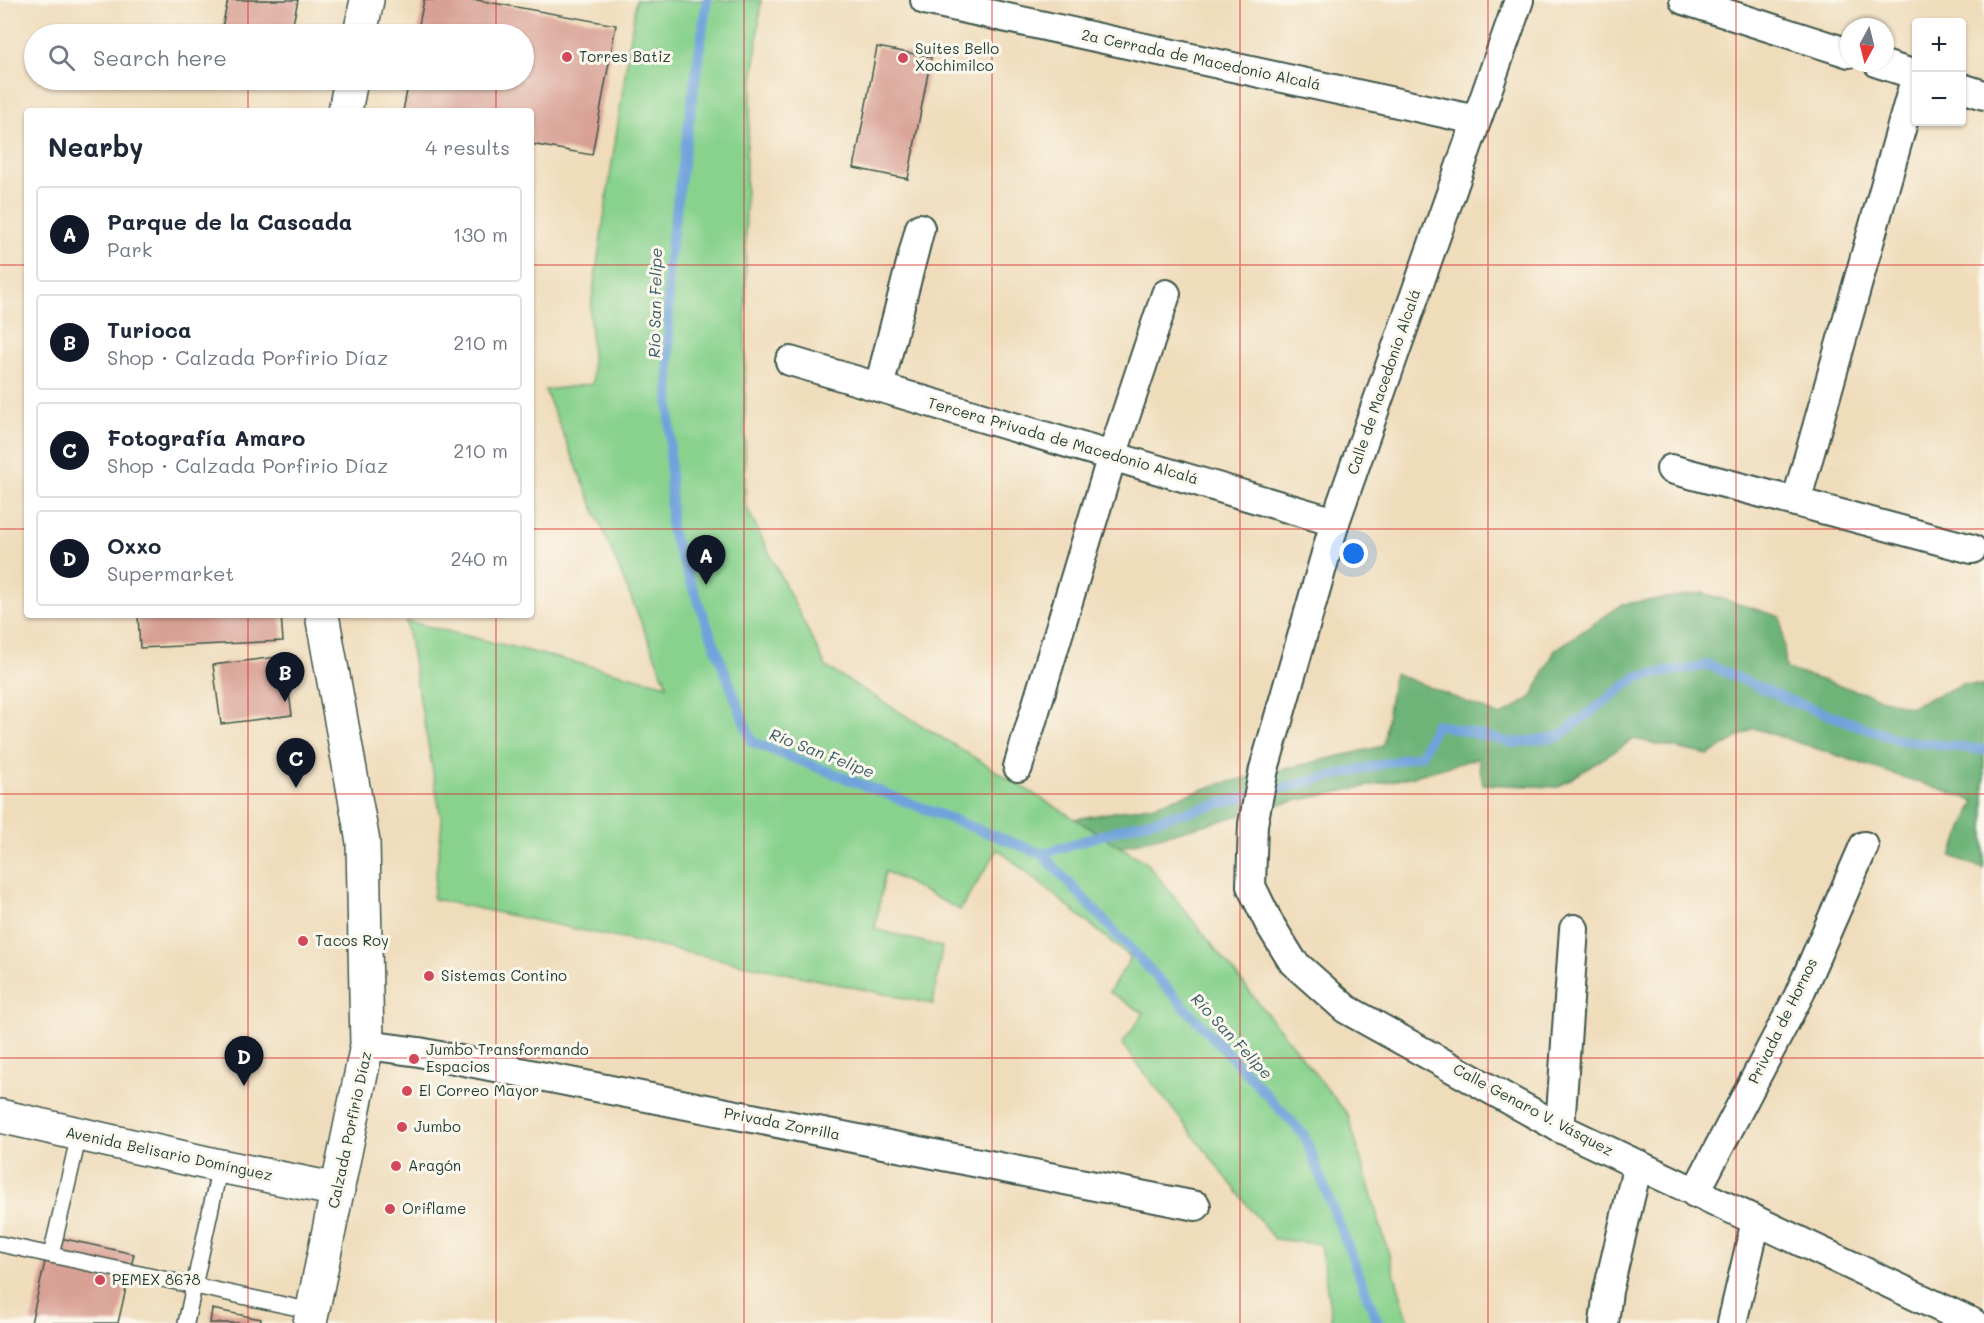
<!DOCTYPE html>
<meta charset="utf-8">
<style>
:root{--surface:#fff;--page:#f6f6f7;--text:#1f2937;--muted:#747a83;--line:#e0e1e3;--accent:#111827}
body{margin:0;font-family:Mali,sans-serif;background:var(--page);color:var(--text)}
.controls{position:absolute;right:18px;top:18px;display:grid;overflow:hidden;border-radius:6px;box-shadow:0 2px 4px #0004}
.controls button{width:54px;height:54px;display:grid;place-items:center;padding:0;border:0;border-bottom:2px solid var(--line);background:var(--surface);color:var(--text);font:30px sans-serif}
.compass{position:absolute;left:1840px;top:18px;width:54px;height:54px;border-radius:50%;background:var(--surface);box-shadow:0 2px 4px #0004;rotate:187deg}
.you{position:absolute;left:1354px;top:554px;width:21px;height:21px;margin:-15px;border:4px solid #fff;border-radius:50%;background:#1a73e8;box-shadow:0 0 0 9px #1a73e833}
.badge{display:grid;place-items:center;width:39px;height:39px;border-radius:50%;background:var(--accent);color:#fff;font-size:20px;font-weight:700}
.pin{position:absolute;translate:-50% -50px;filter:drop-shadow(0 2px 3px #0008)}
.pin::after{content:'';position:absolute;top:32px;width:21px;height:18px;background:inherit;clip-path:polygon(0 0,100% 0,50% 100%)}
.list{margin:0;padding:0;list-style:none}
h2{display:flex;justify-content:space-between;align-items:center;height:78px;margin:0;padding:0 24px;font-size:26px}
h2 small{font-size:20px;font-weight:400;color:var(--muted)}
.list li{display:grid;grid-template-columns:39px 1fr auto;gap:18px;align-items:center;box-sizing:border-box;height:96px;margin:0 12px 12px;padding:0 12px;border:2px solid var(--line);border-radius:6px}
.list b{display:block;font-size:22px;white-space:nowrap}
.list p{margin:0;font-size:20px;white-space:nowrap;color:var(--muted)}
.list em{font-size:20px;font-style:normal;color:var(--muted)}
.icon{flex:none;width:33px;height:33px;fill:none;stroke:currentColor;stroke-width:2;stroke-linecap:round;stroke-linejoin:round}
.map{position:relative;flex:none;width:1984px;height:1323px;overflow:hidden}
.search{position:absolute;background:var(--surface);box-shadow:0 2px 4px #0004;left:24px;top:24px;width:510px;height:66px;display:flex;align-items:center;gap:15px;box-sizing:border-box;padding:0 21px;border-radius:33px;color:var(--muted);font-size:22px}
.panel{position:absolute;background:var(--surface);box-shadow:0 2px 4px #0004;left:24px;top:108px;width:510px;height:510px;border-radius:6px}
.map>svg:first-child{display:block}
.green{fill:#89d28e;stroke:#548861;stroke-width:1.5}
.forest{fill:#6eb479;stroke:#467856;stroke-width:1.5}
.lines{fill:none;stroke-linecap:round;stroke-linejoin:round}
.stream{stroke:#6fa2db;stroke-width:10}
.building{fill:#d9a195}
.service-casing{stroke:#3e5548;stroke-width:18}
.minor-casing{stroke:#3e5548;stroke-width:32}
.tertiary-casing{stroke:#3e5548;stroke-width:36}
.primary-casing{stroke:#3e5548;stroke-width:36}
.service{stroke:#fff;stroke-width:15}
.minor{stroke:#fff;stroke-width:28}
.tertiary{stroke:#fff;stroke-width:33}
.primary{stroke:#fff;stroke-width:33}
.grid{fill:none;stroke:#d62828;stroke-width:1.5;stroke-opacity:0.55}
.poi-dot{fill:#d1495b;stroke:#fbf7ec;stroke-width:2}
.labels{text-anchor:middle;stroke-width:6;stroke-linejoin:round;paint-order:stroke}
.poi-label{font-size:15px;fill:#1f3d34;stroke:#fbf7ec;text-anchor:start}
.street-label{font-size:15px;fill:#1f3d34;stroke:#fbf7ec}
.water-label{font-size:16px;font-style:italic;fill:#375b66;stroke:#fbf7ec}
</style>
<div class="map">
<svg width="1984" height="1323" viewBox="0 0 1984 1323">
<rect width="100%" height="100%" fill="#fbf7ec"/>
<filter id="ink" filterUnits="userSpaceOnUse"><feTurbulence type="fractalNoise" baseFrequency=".0167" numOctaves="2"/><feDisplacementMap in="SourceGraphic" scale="12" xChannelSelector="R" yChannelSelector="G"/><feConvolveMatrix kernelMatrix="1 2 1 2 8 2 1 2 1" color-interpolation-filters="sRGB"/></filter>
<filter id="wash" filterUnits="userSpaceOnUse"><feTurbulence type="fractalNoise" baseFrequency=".008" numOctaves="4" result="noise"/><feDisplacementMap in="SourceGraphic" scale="24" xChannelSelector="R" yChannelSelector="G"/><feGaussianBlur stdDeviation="1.35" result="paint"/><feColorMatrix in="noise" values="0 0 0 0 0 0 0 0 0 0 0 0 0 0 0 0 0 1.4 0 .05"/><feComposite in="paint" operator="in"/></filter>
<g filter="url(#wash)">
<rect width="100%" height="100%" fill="#efdcbb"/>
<polygon class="green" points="636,0 761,0 746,155 745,504 826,667 1147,863 1348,1115 1409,1323 1332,1323 1320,1244 1274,1239 1122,1044 1144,1013 1109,992 1131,958 998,849 960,910 885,871 875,929 942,947 933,1004 433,899 442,823 406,621 667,685 545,390 593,384 590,313"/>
<polygon class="forest" points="1703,593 1781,617 1786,669 1909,707 1963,684 1984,686 1984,869 1951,856 1975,801 1754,728 1708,755 1634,739 1558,787 1483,784 1478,758 1411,777 1266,807 1227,819 1120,847 1075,819 1155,805 1216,785 1383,746 1394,673 1501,716 1532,697 1555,650 1623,604"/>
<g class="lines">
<g class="stream">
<polyline points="707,0 668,265 671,531 752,742 1042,854 1304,1135 1378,1323"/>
<polyline points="1042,854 1130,826 1319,779 1421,755 1436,724 1513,743 1558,737 1636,677 1709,665 1791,701 1899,740 1984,750"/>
</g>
</g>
<g id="blocks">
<g class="building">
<polygon points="228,0 298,0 292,29 269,24 267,34 222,27"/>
<polygon points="424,0 477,0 616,25 592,155 531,144 531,111 403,111 409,80 524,80 524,34 417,34"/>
<polygon points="877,47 931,57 908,179 854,168"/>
<polygon points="138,615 281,615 283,641 140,648"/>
<polygon points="284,656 292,715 221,724 213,665"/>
<polygon points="51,1236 134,1254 118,1323 31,1323"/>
<polygon points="212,1309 261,1319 260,1323 210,1323"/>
</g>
</g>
</g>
<g filter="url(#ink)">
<use href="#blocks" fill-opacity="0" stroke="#3e5548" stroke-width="1.5"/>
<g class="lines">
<g class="service-casing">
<g id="service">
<polyline points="0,1244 312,1311"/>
<polyline points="51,1255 79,1135"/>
<polyline points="186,1323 220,1166"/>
</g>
</g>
<g class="minor-casing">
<g id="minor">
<polyline points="925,0 1476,120"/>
<polyline points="1519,0 1335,522 1264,769 1253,824 1251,886 1269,923 1293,962 1346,1009 1560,1128 1973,1323"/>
<polyline points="1684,0 1849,53"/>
<polyline points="1878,63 1916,75"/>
<polyline points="1916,76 1796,502 1972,549"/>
<polyline points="1962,88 1984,95"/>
<polyline points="790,361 1335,522"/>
<polyline points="879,387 920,228"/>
<polyline points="1671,469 1796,502"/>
<polyline points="1018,767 1112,456 1166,294"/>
<polyline points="367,1045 419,1052 1196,1206"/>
<polyline points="1560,1128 1574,929"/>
<polyline points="1695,1193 1798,997 1864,846"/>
<polyline points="1604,1323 1608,1291 1638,1164"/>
<polyline points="1732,1323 1756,1221"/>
</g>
</g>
<g class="tertiary-casing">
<polyline id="tertiary" points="0,1116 220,1166 338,1190"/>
</g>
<g class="primary-casing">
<g id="primary">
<polyline points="360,34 367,0"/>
<polyline points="345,111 351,80"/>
<polyline points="310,1323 367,1045 363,842 322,615"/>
</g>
</g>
<use href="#service" class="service"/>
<use href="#minor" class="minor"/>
<use href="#tertiary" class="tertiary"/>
<use href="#primary" class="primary"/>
</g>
</g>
<path class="grid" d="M 248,0 L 248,34M 496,0 L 496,34M 744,0 L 744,1323M 992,0 L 992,1323M 1240,0 L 1240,1323M 1488,0 L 1488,1323M 1736,0 L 1736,1323M 248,80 L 248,111M 496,80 L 496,111M 0,265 L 27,265M 531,265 L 1984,265M 0,529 L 27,529M 531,529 L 1984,529M 248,615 L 248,1323M 496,615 L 496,1323M 0,794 L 1984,794M 0,1058 L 1984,1058"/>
<g class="poi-dot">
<circle cx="567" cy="57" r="6"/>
<circle cx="903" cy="58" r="6"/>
<circle cx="303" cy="941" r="6"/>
<circle cx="429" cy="976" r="6"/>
<circle cx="414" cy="1059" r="6"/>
<circle cx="407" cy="1091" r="6"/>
<circle cx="402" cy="1127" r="6"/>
<circle cx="396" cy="1166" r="6"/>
<circle cx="390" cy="1209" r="6"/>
<circle cx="100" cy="1280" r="6"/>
</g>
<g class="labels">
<g class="poi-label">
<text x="915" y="54">Suites Bello<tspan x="915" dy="17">Xochimilco</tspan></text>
<text x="579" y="62">Torres Batiz</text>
<text x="315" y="946">Tacos Roy</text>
<text x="441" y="981">Sistemas Contino</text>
<text x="426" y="1055">Jumbo Transformando<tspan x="426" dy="17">Espacios</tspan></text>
<text x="419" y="1096">El Correo Mayor</text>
<text x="414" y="1132">Jumbo</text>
<text x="408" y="1171">Aragón</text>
<text x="402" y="1214">Oriflame</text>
<text x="112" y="1285">PEMEX 8678</text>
</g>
<g class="street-label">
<text transform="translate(1201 60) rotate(12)" y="5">2a Cerrada de Macedonio Alcalá</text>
<text transform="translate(1384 382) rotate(-71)" y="5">Calle de Macedonio Alcalá</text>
<text transform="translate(1063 441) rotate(16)" y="5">Tercera Privada de Macedonio Alcalá</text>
<text transform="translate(1783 1021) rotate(-64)" y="5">Privada de Hornos</text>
<text transform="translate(1533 1110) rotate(28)" y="5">Calle Genaro V. Vásquez</text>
<text transform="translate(782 1124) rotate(11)" y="5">Privada Zorrilla</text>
<text transform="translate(350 1130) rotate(-78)" y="5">Calzada Porfirio Díaz</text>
<text transform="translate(169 1154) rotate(12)" y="5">Avenida Belisario Domínguez</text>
</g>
<g class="water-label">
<text transform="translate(655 303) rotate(-89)" y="6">Río San Felipe</text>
<text transform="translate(822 753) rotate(21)" y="6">Río San Felipe</text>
<text transform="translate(1232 1036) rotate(47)" y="6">Río San Felipe</text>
</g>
</g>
</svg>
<div class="controls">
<button>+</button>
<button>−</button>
</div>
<svg class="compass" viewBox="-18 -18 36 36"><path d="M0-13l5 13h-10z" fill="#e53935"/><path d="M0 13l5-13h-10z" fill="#747a83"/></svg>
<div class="you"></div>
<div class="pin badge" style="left:706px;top:585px">A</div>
<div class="pin badge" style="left:285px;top:702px">B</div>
<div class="pin badge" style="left:296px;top:788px">C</div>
<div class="pin badge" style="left:244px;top:1086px">D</div>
<div class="search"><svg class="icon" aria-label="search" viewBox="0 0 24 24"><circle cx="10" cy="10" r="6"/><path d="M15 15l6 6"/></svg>Search here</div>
<section class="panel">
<h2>Nearby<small>4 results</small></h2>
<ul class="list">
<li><span class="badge">A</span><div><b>Parque de la Cascada</b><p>Park</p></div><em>130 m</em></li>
<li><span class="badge">B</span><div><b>Turioca</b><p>Shop · Calzada Porfirio Díaz</p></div><em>210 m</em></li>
<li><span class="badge">C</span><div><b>Fotografía Amaro</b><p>Shop · Calzada Porfirio Díaz</p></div><em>210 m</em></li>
<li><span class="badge">D</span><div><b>Oxxo</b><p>Supermarket</p></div><em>240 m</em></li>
</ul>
</section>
</div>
